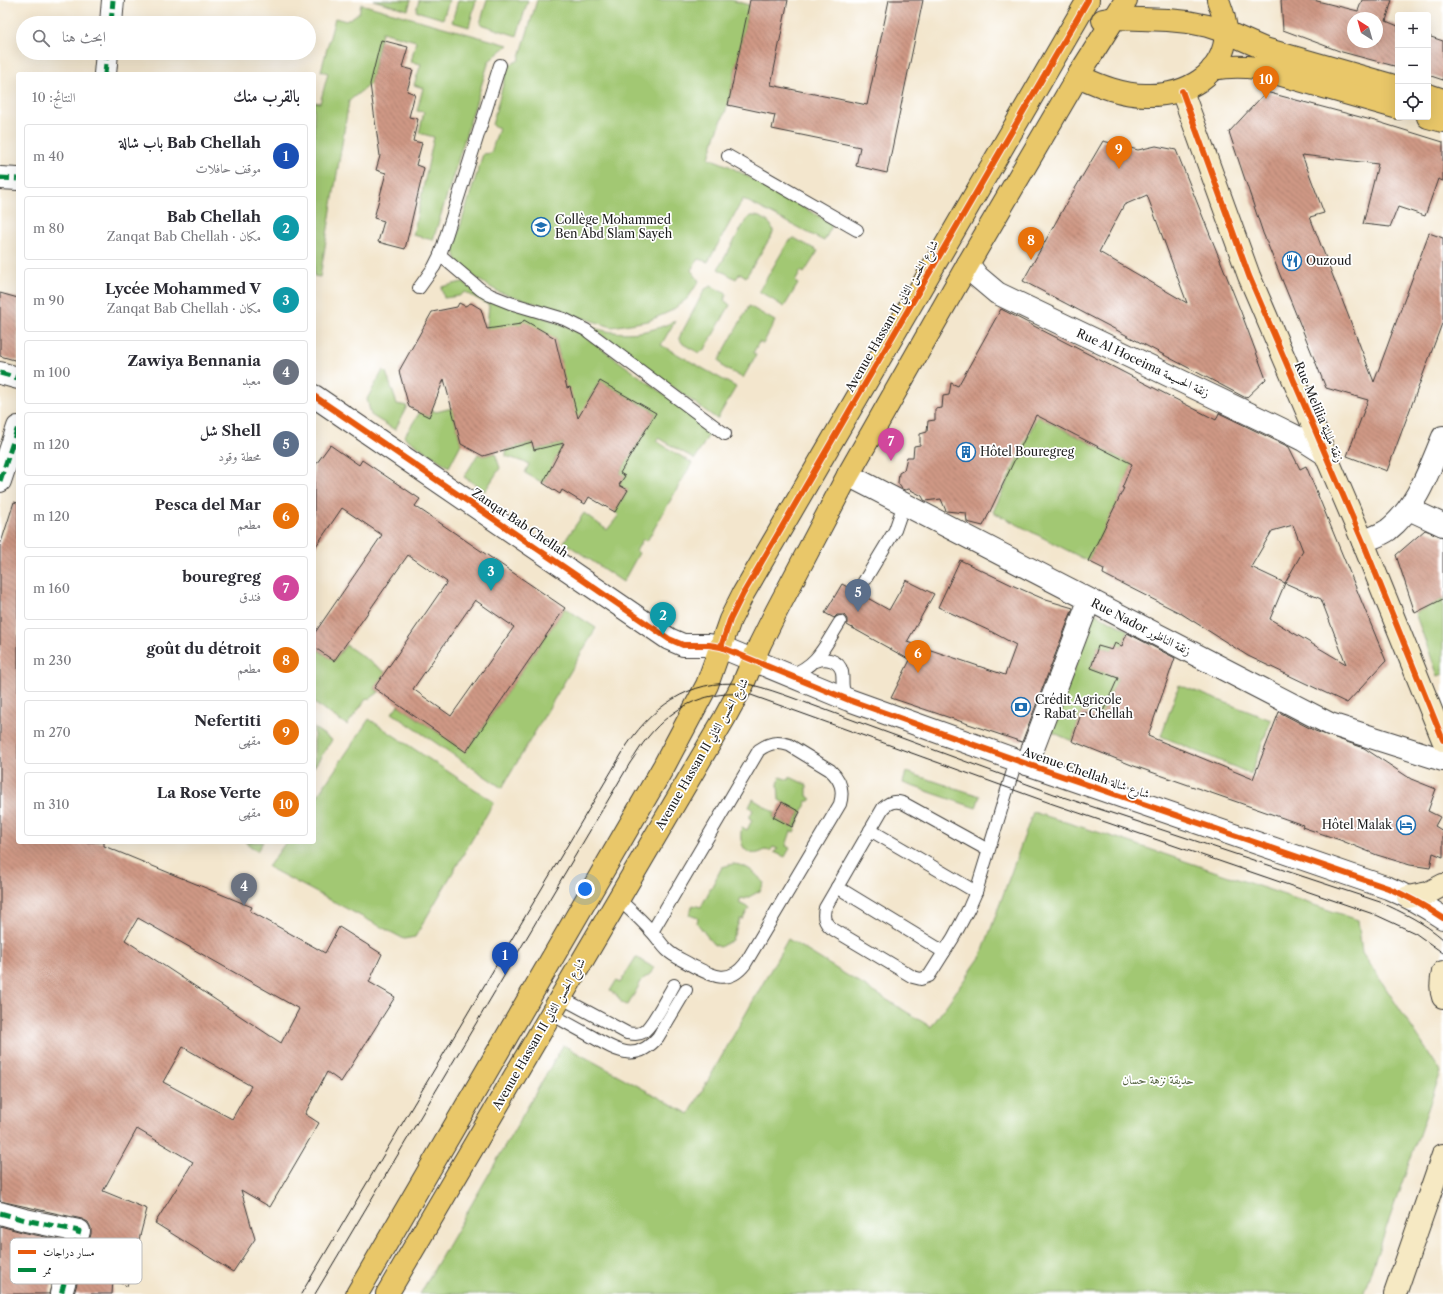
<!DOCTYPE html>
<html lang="ar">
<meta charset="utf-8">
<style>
:root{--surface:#fff;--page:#f7f7f7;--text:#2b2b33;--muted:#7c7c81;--line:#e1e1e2;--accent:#b45309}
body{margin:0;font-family:"Libre Caslon Text",Amiri,serif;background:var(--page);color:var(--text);direction:rtl}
.controls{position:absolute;right:12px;top:12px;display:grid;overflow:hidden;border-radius:4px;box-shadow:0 4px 16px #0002}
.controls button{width:36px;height:36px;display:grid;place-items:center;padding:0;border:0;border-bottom:1px solid var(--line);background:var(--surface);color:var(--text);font:20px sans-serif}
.compass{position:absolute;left:1347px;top:12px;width:36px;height:36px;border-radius:50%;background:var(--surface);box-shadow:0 4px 16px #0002;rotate:323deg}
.you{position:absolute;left:585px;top:889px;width:14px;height:14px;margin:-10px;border:3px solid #fff;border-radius:50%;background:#1a73e8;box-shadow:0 0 0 6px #1a73e833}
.badge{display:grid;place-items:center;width:26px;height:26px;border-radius:50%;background:var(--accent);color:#fff;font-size:13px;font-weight:700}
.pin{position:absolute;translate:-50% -33px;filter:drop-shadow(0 1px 2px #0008)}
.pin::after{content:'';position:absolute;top:21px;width:14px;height:12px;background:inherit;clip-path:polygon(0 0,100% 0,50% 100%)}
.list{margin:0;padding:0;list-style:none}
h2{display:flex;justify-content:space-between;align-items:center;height:52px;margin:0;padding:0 16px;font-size:17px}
h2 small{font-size:13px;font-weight:400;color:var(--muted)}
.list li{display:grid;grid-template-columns:26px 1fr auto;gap:12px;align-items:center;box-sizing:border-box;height:64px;margin:0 8px 8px;padding:0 8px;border:1px solid var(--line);border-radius:4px}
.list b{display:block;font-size:15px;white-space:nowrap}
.list p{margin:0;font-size:13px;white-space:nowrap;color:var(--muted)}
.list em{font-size:13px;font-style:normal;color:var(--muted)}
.icon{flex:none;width:22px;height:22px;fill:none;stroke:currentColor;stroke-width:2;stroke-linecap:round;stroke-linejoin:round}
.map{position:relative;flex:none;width:1443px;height:1294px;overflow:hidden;direction:ltr}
.search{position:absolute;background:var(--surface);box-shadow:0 4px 16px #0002;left:16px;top:16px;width:300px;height:44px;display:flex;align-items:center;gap:10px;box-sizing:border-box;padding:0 14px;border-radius:22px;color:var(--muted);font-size:15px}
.panel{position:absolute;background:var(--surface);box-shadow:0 4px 16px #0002;left:16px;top:72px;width:300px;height:772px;border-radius:4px;direction:rtl}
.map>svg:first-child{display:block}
.green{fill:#a2c873;stroke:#5f7248}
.building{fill:url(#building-back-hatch);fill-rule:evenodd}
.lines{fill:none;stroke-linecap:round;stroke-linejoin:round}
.lane-casing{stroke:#3c3a37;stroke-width:14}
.street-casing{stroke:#3c3a37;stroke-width:24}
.secondary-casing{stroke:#3c3a37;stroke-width:24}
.primary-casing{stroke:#3c3a37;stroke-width:24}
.lane{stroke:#fff;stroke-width:12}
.street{stroke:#fff;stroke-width:22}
.secondary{stroke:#f6e9c3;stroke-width:22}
.primary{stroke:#e9c769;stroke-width:22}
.tram{stroke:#1c1c1c;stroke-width:1}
.quiet{stroke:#00873e;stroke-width:5;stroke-dasharray:10 5;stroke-linecap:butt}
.cycleway-casing{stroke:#fff;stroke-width:8}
.cycleway{stroke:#e8590c;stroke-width:6}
.labels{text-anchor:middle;stroke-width:3.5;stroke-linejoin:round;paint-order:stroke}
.poi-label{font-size:12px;fill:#1c1c1c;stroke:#fff;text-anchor:start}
.street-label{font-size:12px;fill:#1c1c1c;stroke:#fff}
.park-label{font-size:12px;fill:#52613f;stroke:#fff}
.key{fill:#fff;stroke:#bbb;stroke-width:1}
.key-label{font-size:11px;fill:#1c1c1c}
</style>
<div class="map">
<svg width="1443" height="1294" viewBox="0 0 1443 1294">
<defs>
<pattern id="building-back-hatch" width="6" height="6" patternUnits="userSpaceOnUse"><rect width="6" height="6" fill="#cf9885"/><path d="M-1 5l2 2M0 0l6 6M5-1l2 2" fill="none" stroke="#a77b6c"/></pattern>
</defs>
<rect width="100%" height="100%" fill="#fff"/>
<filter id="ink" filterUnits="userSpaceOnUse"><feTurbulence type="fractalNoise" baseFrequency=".025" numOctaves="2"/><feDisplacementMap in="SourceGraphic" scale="8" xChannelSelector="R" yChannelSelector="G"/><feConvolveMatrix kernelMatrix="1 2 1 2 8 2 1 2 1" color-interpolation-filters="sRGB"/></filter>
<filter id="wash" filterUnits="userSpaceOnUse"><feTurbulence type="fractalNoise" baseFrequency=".012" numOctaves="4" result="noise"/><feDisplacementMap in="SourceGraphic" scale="16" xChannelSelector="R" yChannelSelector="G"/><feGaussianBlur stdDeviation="0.9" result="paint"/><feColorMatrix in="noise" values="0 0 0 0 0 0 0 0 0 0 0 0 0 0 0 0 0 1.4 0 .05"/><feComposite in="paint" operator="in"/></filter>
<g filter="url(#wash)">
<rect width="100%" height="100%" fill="#f3e6cd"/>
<g class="green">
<polygon points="373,0 411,0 408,10"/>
<polygon points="419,0 449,0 443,19 416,11"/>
<polygon points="458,0 476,0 469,27 452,22"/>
<polygon points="487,0 528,0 517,36 480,24"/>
<path d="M 537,0 L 731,0 L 749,5 L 728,105 L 716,134 L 709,158 L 729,166 L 833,224 L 824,241 L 743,199 L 708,262 L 698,259 L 691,270 L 699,281 L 688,298 L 671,311 L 648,321 L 612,327 L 499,292 C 488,286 465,272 458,262 C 455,257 454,252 454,246 L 483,154 L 491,153 L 499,128 L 492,125 L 508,66 L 519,60 Z"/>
<polygon points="361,4 508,45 489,61 433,240 413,235 434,137 419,133 424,112 417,111 423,88 414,85 421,64 411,62 416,41 382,32 370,84 349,101 320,277 314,276 314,102 320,103 328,73 321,71 335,18 346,21 359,13"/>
<path d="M 751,216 C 761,215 774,223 773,233 L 746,277 L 740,273 L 736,279 L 718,269 L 746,220 Z"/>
<polygon points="794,238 818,251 804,273 801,271 795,282 798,284 784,307 759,291 788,242"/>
<polygon points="462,282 489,298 559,323 576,330 712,429 695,459 658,438 656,441 692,463 647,541 643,539 636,551 639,553 623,582 564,542 584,513 607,530 619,515 615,512 628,490 619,485 625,476 620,473 656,413 600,381 590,397 605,406 576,420 562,390 555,366 561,363 555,338 521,324 491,341 487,326 489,305 465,292 459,296 444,298 441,287"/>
<polygon points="711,286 727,294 724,300 730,305 705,349 699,353 683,344 679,338 705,289"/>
<polygon points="749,306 775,321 763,344 759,342 753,353 756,355 743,378 723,367 719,360"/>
<path d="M 675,321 L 661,345 L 736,387 L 717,419 L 590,327 C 621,336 645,335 675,321 Z"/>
<polygon points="383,370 386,372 397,404 407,406 395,430 371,415 367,399"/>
<polygon points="452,408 461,444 449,467 404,437 420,412 429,417 432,410 436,412"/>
<polygon points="1037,416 1132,464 1117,503 1088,561 993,512"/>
<polygon points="532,442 535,450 564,443 543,483 525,473 529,464 506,456 506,450"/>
<polygon points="495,453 500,468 485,491 464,477 478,454 483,456"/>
<polygon points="1443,599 1443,674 1438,676 1415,613"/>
<polygon points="565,608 596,628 502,788 392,713 398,705 466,752"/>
<polygon points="1094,613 1128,630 1122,646 1112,650 1098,646 1091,668 1118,678 1100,718 1082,712 1072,741 1052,732"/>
<polygon points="346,645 385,672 374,688 379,692 370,699 367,698 347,725 314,703 314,647 334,661"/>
<polygon points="1179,685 1271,720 1251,774 1161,736"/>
<polygon points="369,719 494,802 415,937 404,939 268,867 286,842 314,842 314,801"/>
<polygon points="314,728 332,740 314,767"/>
<polygon points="906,772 980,796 976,808 903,783"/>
<path d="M 780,777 L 789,780 L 790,777 L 807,785 L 807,796 L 812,799 L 810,801 L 807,801 L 794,832 L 791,831 L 786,846 L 790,848 L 785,857 L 774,852 L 778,849 L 773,847 L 770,851 L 765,850 C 747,861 737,844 742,827 L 747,830 L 752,820 L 749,818 L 753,810 L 749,807 L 753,799 L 775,813 L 773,817 L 792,827 L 800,812 L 779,800 L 778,784 Z"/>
<polygon points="1033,812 1120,839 1358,920 1362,952 1441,1072 1363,1294 420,1294 563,1045 689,1114 788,939 931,1027 981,956"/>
<polygon points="245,842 263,842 257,851"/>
<path d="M 733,864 C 748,865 755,873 764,883 L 760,891 L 745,899 L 741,898 L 739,903 L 749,908 L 743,919 L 740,919 L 732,940 L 720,947 L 713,944 L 697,923 L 698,918 L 689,915 L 693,905 L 701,907 L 722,867 Z"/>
<path d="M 636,957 L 654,968 L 651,973 L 642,980 L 628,1005 C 620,1005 621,999 616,995 C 614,993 612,993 610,991 L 616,981 L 620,983 Z"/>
</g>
<g id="blocks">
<g class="building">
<polygon points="750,0 788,0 771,85 867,105 889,0 923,0 887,173 856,166 860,147 772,129 775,115 728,105"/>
<path d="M 1281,0 L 1313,0 L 1358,11 L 1362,0 L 1392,0 L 1386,21 L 1398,26 L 1398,67 L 1342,52 L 1283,30 ZM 1353,18 L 1377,18 L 1377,42 L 1353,42 Z"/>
<polygon points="1428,36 1443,41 1443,80 1428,75"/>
<polygon points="381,40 408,47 402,67 413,70 407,91 415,94 409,117 418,119 413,141 422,143 416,165 424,168 405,249 378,242 384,221 374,218 386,173 376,170 380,156 370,84"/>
<polygon points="1266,92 1375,121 1443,142 1443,181 1438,179 1425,216 1398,207 1390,227 1363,224 1378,164 1302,155 1324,213 1310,217 1374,382 1429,233 1443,238 1443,321 1387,471 1347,456 1368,400 1326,388 1263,233 1229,132"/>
<path d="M 1103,141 L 1138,150 L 1156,146 L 1176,150 L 1241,312 L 1266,379 L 1246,398 L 1023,281 L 1066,204 ZM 1147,195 L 1187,303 L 1099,252 L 1124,205 Z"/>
<polygon points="0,293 18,298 18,361 0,356"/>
<polygon points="459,303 465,306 471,303 481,309 487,329 521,324 524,320 555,338 567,388 570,387 578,418 600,381 656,413 620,473 625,476 619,485 628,490 615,512 589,497 585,504 562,490 560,494 543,483 564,443 534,450 532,442 483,456 461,444 444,379 429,417 409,407 399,371 432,312 457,307"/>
<path d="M 1001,309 L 1216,420 L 1219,413 L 1289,447 L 1300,469 L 1306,466 L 1386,661 L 1347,703 L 1248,656 L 1182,614 L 1103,574 L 1104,569 L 1088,561 L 1124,488 L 1122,488 L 1132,464 L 1036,415 L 983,526 L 967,522 L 966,513 L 946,511 L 941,499 L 926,501 L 924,500 L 922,496 L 909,489 L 905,490 L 902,489 L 898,483 L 899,473 L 904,470 L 907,457 L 913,457 L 914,446 L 920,445 L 920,434 L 927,432 L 928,421 L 935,420 L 935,409 L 942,408 L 943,396 L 949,395 L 951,383 L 958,386 ZM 1293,525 L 1303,551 L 1285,583 L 1251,567 L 1272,531 ZM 1285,583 L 1321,599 L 1346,664 L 1270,619 Z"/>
<path d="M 330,445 L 359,465 L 362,460 L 420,499 L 415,506 L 565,608 L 466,752 L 374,688 L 447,582 L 408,555 L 334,661 L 314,647 L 314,634 L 382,535 L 342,508 L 314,549 L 314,467 ZM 475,600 L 514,627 L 451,716 L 413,689 Z"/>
<path d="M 14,502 L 18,503 L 18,842 L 104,842 L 104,846 L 252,907 L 250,911 L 325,953 L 339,927 L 382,954 L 369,982 L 395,997 L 341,1082 L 327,1072 L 305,1114 L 319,1123 L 270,1207 L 241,1190 L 255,1239 L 233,1272 L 155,1223 L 193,1162 L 137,1129 L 103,1191 L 147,1209 L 127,1286 L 113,1280 L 112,1294 L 74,1294 L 91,1234 L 91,1228 L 88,1222 L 82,1219 L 0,1201 L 0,546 ZM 138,918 L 299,1009 L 281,1043 L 125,940 ZM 183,1047 L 251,1086 L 232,1119 L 163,1082 Z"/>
<polygon points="1425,530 1443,537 1443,599 1415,613 1396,555"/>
<polygon points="960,560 1014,586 1046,600 1073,608 1022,742 891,698 910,660 847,625 847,619 844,615 837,615 834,618 825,613 842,584 851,589 850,596 853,600 860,600 864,596 889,610 906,580 934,594 907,642 1005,675 1016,645 992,632 938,607"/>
<polygon points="1127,633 1175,658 1148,736 1253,779 1279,712 1315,731 1364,748 1411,779 1436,789 1428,811 1440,817 1435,826 1443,831 1443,857 1433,853 1430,868 1410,865 1377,855 1340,840 1302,827 1303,825 1134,766 1072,741 1082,711 1100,718 1118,678 1091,668 1098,646 1112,650 1115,643 1122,646"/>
<polygon points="782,802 800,812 792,827 773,817"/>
<polygon points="0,1226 22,1232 63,1241 49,1294 0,1294"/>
</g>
</g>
</g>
<g filter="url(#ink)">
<use href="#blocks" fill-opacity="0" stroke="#3c3a37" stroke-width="1"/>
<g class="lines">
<g class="lane-casing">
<g id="lane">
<polyline points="728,156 857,230"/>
<polyline points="440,255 480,289 490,295 510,303 564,319 586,330 725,434"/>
<polyline points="419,288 434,267 440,255 500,65"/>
<polyline points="857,593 895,530 904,504"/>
<path d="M 815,661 C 826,657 839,660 842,672 C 843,677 842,683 843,688 C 844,693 846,696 849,700"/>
<path d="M 790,675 C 818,666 825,645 840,622"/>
<polyline points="870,830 976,892"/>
<path d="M 988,850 L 903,803 C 895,800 889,802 883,808 L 825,908 C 823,917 824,922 831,928 L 913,977 L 921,979 L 929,976 L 953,938 L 969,908 L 976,892 L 1016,761"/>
<polyline points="837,887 944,952"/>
<path d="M 618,899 C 629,909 641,919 651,931 C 657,937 661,944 667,950 C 674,957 683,960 691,965 C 711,975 728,986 745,964 L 840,804 C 844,790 841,780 830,770 L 789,745 C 777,741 769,743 759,750 L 652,932"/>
<path d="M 560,997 L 627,1033 C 633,1034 638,1035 643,1032 C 652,1027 668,995 674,985"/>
<path d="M 550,1013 C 563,1021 576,1028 589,1035 C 614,1049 635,1065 658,1037 L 686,990"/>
</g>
</g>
<g class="street-casing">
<g id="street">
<polyline points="111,23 113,0"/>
<polyline points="105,74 107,53"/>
<polyline points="0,178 18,179"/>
<polyline points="968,264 978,277 997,293 1279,428 1303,440 1325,454"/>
<polyline points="0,373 18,378"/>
<path d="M 314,396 L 669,639 L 683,645 L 709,645 L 721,647 L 849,700 L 1027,764 L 1388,888 C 1408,896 1425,906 1443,918"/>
<polyline points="848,475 1330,724 1443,760"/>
<polyline points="0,481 18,427"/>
<polyline points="1409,509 1443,525"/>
<path d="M 1363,542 C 1371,538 1381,535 1388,530 C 1417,507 1429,470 1443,437"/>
<polyline points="1027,764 1089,601"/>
<polyline points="0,1213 25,1220 79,1231 61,1294"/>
</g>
</g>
<g class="secondary-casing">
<g id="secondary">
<polyline points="1182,91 1249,276 1363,542 1443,740"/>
<polyline points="1408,897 1428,893 1443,885"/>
<path d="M 1443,972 C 1441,981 1440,989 1443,997"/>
<polyline points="1395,1294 1443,1155"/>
</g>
</g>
<g class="primary-casing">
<g id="primary">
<polyline points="1103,20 1114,18 1168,20 1188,22 1208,26 1226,32 1265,49 1398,87"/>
<path d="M 1212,69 C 1228,66 1242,66 1257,68 L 1398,108"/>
<path d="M 1078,76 C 1100,86 1122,95 1146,95 C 1185,96 1224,76 1226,33 C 1226,21 1222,11 1218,0"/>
<polyline points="1428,95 1443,100"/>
<polyline points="1428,117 1443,121"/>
<polyline points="357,1294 664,766 707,685 730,620 743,594 1088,0"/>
<polyline points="387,1294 724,719 743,684 760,644 776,612 848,475 968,264 1078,76 1126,0"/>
</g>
</g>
<use href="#lane" class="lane"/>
<use href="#street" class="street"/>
<use href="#secondary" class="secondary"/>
<use href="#primary" class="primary"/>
<g class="tram">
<path d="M 301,1294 L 627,745 C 657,701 697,676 752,685 C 765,688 779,693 793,698 L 1054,794 L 1380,902 C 1402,912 1425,923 1443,939"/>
<path d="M 315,1294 L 481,1015 L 630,763 C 636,755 641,745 648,737 C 674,705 709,689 751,695 L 1050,803 L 1376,915 L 1415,933 L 1443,953"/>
</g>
<g class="quiet">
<polyline points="111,23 113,0"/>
<polyline points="105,74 107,53"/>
<polyline points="0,178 18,179"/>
<polyline points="0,373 18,378"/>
<polyline points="0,481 18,427"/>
<polyline points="0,1213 25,1220 79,1231 61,1294"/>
</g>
<g class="cycleway-casing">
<g id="cycleway">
<polyline points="1182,91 1249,276 1363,542 1443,740"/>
<path d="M 314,396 L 669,639 L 683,645 L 709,645 L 721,647 L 849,700 L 1027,764 L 1388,888 C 1408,896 1425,906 1443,918"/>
<polyline points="721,647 730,620 743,594 1088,0"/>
</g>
</g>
<use href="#cycleway" class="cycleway"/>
</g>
</g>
<defs>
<g id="school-ring" transform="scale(1)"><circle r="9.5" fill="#fff" stroke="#1f6fb2" stroke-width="1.5"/><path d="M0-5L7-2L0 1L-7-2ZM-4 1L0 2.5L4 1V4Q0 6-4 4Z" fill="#1f6fb2"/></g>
<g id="restaurant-ring" transform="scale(1)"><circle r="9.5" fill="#fff" stroke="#1f6fb2" stroke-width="1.5"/><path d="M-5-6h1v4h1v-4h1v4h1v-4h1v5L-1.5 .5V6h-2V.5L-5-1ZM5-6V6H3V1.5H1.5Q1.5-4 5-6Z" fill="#1f6fb2"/></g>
<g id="building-ring" transform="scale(1)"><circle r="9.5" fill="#fff" stroke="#1f6fb2" stroke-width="1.5"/><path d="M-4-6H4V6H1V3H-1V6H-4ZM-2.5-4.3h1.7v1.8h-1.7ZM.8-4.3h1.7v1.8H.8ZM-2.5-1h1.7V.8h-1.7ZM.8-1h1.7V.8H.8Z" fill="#1f6fb2"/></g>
<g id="bank-ring" transform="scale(1)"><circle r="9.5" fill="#fff" stroke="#1f6fb2" stroke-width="1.5"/><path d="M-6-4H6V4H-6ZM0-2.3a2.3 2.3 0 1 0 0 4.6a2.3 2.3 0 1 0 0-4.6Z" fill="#1f6fb2"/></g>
<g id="hotel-ring" transform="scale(1)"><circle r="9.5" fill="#fff" stroke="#1f6fb2" stroke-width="1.5"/><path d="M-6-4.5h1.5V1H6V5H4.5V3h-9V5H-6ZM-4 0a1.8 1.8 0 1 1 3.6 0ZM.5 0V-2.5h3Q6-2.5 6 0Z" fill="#1f6fb2"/></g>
</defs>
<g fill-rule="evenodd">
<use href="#school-ring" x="541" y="227"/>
<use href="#restaurant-ring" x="1292" y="261"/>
<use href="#building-ring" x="966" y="452"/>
<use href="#bank-ring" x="1021" y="707"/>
<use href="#hotel-ring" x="1406" y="825"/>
</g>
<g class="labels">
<g class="poi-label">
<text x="555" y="224">Collège Mohammed<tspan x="555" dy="14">Ben Abd Slam Sayeh</tspan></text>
<text x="1306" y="265">Ouzoud</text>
<text x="980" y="456">Hôtel Bouregreg</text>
<text x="1035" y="704">Crédit Agricole<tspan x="1035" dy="14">- Rabat - Chellah</tspan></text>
<text x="1392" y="829" text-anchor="end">Hôtel Malak</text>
</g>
<g class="street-label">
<text transform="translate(892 316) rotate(-60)" y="4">Avenue Hassan II شارع الحسن الثاني</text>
<text transform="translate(1143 363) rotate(25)" y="4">Rue Al Hoceima زنقة الحسيمة</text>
<text transform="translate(1319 412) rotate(67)" y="4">Rue Melilia زنقة مليلية</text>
<text transform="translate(520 523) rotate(34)" y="4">Zanqat Bab Chellah</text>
<text transform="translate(1141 627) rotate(27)" y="4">Rue Nador زنقة الناظور</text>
<text transform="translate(702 754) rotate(-60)" y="4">Avenue Hassan II شارع الحسن الثاني</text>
<text transform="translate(1086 773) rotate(19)" y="4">Avenue Chellah شارع شالة</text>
<text transform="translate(539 1034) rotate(-60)" y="4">Avenue Hassan II شارع الحسن الثاني</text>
</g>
<g class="park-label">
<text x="1158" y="1084">حديقة نزهة حسان</text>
</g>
</g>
<rect x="10" y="1238" width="132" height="46" rx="6" class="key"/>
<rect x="18" y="1250" width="18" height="4" fill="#e8590c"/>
<rect x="18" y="1268" width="18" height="4" fill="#00873e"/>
<g class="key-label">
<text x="43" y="1256">مسار دراجات</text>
<text x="43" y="1274">ممر</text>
</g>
</svg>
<div class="controls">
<button>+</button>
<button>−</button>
<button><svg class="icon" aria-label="locate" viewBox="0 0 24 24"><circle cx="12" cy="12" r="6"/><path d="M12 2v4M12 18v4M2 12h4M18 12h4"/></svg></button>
</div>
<svg class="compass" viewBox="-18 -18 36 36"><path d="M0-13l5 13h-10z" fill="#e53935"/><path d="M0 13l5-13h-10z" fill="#7c7c81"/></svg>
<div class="you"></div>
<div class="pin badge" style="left:505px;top:975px;background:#1a4fb4">1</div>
<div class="pin badge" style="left:663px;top:635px;background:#0f9aa8">2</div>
<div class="pin badge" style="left:491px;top:591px;background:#0f9aa8">3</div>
<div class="pin badge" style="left:244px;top:906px;background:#6b7280">4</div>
<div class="pin badge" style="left:858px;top:612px;background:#5c6f8a">5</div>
<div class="pin badge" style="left:918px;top:673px;background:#e8710a">6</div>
<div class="pin badge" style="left:891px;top:461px;background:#d1479c">7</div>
<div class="pin badge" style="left:1031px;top:260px;background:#e8710a">8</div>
<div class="pin badge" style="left:1119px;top:169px;background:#e8710a">9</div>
<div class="pin badge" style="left:1266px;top:99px;background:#e8710a">10</div>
<div class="search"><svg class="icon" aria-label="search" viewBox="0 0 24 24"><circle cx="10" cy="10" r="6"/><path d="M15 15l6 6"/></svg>ابحث هنا</div>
<section class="panel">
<h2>بالقرب منك<small>النتائج: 10</small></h2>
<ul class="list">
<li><span class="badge" style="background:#1a4fb4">1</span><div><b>Bab Chellah باب شالة</b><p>موقف حافلات</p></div><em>40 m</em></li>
<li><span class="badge" style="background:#0f9aa8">2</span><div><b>Bab Chellah</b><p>مكان · Zanqat Bab Chellah</p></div><em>80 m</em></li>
<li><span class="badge" style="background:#0f9aa8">3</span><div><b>Lycée Mohammed V</b><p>مكان · Zanqat Bab Chellah</p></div><em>90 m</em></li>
<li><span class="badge" style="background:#6b7280">4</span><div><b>Zawiya Bennania</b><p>معبد</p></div><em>100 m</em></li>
<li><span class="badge" style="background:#5c6f8a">5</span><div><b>Shell شل</b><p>محطة وقود</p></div><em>120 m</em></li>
<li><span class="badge" style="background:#e8710a">6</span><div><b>Pesca del Mar</b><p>مطعم</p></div><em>120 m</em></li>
<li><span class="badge" style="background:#d1479c">7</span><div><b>bouregreg</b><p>فندق</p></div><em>160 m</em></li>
<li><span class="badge" style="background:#e8710a">8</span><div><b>goût du détroit</b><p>مطعم</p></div><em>230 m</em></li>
<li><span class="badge" style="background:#e8710a">9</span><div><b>Nefertiti</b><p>مقهى</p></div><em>270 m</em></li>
<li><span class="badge" style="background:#e8710a">10</span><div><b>La Rose Verte</b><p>مقهى</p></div><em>310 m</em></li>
</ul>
</section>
</div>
